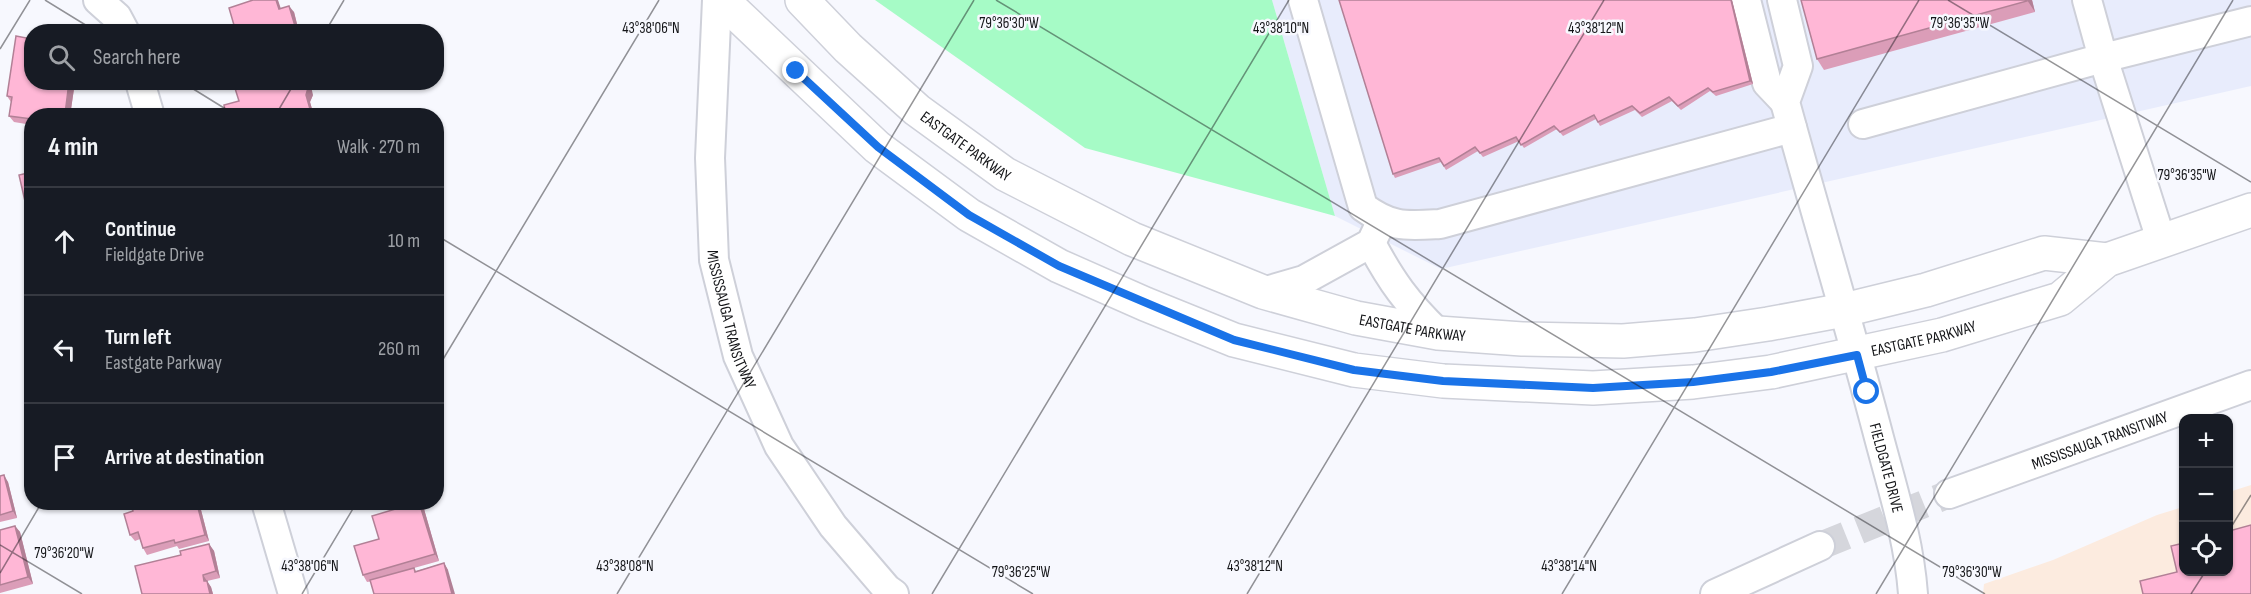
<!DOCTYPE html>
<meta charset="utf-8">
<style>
:root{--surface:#171b24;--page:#242831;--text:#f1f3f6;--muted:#9ea1a6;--line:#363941}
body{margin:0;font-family:"Sofia Sans Condensed",sans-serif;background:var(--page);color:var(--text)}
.controls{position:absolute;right:18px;bottom:18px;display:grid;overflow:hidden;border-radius:12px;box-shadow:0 2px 4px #0004}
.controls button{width:54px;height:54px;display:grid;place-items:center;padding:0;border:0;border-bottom:2px solid var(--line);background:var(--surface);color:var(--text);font:30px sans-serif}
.stop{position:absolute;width:18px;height:18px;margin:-14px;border:4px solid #1a73e8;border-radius:50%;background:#fff}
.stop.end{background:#1a73e8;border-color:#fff;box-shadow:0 2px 6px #0008}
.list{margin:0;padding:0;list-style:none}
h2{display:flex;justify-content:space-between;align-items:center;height:78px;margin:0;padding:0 24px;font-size:26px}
h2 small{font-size:20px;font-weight:400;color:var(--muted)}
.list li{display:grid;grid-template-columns:39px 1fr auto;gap:18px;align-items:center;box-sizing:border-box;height:108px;padding:0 24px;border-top:2px solid var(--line)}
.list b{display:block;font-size:22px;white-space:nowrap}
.list p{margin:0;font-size:20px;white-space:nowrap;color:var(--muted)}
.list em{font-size:20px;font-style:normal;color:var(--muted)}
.icon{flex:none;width:33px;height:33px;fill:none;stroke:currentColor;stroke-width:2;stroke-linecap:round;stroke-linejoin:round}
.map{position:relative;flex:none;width:2251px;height:594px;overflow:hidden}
.search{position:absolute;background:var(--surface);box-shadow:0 2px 4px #0004;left:24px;top:24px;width:420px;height:66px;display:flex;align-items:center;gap:15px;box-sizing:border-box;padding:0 21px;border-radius:24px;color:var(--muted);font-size:22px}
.panel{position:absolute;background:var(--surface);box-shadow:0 2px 4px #0004;left:24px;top:108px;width:420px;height:402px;border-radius:24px}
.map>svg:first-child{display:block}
.commercial{fill:#fcebdf}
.built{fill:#e8ecfc}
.green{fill:#a6fbc6}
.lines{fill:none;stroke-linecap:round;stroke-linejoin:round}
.minor-tunnel{stroke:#d5d6dc;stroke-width:28;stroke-dasharray:28 14;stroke-linecap:butt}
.minor-casing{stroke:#ced0d9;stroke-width:32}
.major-casing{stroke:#ced0d9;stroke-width:36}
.minor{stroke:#fff;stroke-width:28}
.major{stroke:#fff;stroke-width:33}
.wall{fill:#db9db8}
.shaded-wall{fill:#b28096}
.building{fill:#ffb7d6;stroke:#b28096;stroke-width:1.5}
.route{stroke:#1a73e8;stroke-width:8}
.ticks{fill:none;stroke:#141518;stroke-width:1.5;stroke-opacity:0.45}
.labels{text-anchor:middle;stroke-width:5;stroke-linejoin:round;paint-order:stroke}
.street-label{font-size:16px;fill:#141518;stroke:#f7f8fe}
.ticks-label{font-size:15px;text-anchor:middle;fill:#141518;stroke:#f7f8fe;stroke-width:5;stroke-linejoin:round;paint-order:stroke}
</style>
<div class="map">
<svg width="2251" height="594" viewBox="0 0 2251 594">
<rect width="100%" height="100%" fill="#f7f8fe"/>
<polygon class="commercial" points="2251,485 2251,594 1983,594 1984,584 2053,560 2157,515 2183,507 2184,572 2228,572 2229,492"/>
<polygon class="built" points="1272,0 2251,0 2251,86 1441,269 1335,216"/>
<polygon class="green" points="875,0 1272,0 1335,216 1085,148"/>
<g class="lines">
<polyline class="minor-tunnel" points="1820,546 1949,494"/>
<g class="minor-casing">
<g id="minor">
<polyline points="98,0 117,17 125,32"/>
<path id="s1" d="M 717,0 L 710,158 L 714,260 L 738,356 L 779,446 L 833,526 L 887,589 L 894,594"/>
<path d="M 1303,0 L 1363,207 C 1392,228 1405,226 1440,224 L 1792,128"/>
<polyline points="1746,0 1767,83 1785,102"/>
<path id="s2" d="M 1782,0 L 1798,66 L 1785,102 C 1815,212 1848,320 1877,430 C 1891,484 1909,538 1913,594"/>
<polyline points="140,82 150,116"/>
<polyline points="1863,124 2103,58 2087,0"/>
<polyline points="2161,240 2103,58 2251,21"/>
<path d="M 1371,243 C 1391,281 1407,303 1438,333"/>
<polyline points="1263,292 1304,280 1371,243 1382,220"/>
<path id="s3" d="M 1949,494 L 2251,385"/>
<polyline points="266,502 293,594"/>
<polyline points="1715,594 1820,546"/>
</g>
</g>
<g class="major-casing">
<g id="major">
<path id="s4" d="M 722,0 L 877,147 L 969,215 L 1059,266 L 1145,304 L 1234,340 L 1354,370 L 1443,381 L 1593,388 L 1693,382 L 1771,372 L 1942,335 L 2060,299 L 2107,260 L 2251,210"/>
<path id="s5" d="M 802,0 L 848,48 L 917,110 L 1005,174 L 1132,239 L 1263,292 L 1356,318 L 1438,333 L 1522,339 L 1623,341 L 1695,335 L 1768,324 L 1844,310 L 1926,290 L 2044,253 L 2107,260"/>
</g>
</g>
<use href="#minor" class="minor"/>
<use href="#major" class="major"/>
</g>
<g class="wall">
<polygon points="1339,0 1732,0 1753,84 1716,96 1710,91 1681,110 1672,101 1642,117 1635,110 1600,126 1596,119 1563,136 1557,129 1524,148 1519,141 1483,157 1478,151 1446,170 1441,162 1395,178 1393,174"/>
<polygon points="1801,0 2032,0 2035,12 1824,70 1817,59"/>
<polygon points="281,8 294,12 299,32 236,32"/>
<polygon points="32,82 75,82 70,116 32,116 32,125 14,122 9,116 11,102 7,96"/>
<polygon points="313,95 310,102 314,116 226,116"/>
<polygon points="32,172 32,216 27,210"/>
<polygon points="0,476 8,482 17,518 0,522"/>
<polygon points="131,502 184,502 185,507 197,504 201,510 209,541 179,549 177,546 147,555 143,548 140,539 135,541 130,535 133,511"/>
<polygon points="360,502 398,502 371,510 363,506"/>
<polygon points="419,502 424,509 439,561 414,568 416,571 444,563 448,570 367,582 363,575 379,539"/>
<polygon points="15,526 20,532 33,584 0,593 0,530"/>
<polygon points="209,544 214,551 220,578 207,581 211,587 213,594 142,594 181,555"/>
</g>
<g class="shaded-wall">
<polygon points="276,0 278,0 283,15 279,9"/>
<polygon points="1731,0 1732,0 1753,84 1750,81"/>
<polygon points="2027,0 2032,0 2035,12"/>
<polygon points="289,6 294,12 299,32 295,26"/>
<polygon points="69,82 75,82 70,116 66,116 65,114"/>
<polygon points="307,82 310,82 313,95 310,102 314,116 310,109 306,95"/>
<polygon points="4,475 8,482 17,518 13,511"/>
<polygon points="419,502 424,509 439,561 435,554"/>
<polygon points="197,504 201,510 209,541 205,535"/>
<polygon points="15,526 20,532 33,584 28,577"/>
<polygon points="209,544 214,551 220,578 216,571"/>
<polygon points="444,563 448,570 455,594 452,594"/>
<polygon points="203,575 211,587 213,594 210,594 204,581"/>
</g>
<g class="building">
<polygon points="253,0 276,0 279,9 289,6 295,26 286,29 286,32 236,32 229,8"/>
<polygon points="1339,0 1731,0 1750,81 1713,92 1708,88 1678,106 1669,97 1640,113 1632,106 1598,122 1594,115 1560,132 1554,126 1521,145 1516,137 1480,153 1475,147 1444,166 1439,158 1393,174"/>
<polygon points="1801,0 2027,0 2027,1 1817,59"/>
<polygon points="16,36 32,39 32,82 69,82 65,114 47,111 47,116 32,116 32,119 9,116 12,97 7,96"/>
<polygon points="233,82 307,82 308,88 306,95 310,109 287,116 226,116 224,105 239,101"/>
<polygon points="32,172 32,209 27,210 19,175"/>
<polygon points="4,475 13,511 0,515 0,476"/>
<polygon points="131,502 181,502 182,505 178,506 178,509 197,504 205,535 175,543 174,540 143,548 138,532 130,535 124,514 133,511"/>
<polygon points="419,502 435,554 363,575 354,546 379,539 372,516"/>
<polygon points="2251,525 2251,594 2143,594 2140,581 2177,572 2171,546 2184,543 2184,572 2229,572 2229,531"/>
<polygon points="15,526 28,577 0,585 0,530"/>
<polygon points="209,544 216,571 203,575 204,581 207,581 210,594 142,594 135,566 181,555 180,551"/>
<polygon points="444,563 452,594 374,594 370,580 414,568 415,572"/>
</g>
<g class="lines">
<polyline class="route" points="796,71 878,147 969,215 1059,266 1234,340 1354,370 1443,381 1593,388 1693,382 1771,372 1857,355 1867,392"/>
</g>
<path class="ticks" d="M 45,0 L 97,32M 996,0 L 1985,594M 1948,0 L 2251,182M 325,32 L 344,0M 0,49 L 30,0M 182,82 L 237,116M 275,116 L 295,82M 436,235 L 1033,594M 436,371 L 659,0M 2228,532 L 2251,495M 0,545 L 82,594M 0,573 L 42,502M 302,594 L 357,502M 617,594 L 974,0M 932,594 L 1289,0M 1247,594 L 1604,0M 1562,594 L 1919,0M 1876,594 L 2233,0M 2191,594 L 2205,572"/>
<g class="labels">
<g class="street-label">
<text dy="6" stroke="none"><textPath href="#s5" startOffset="220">EASTGATE PARKWAY</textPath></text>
<text dy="6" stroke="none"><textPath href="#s1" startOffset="322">MISSISSAUGA TRANSITWAY</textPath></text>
<text dy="6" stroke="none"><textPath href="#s5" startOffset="706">EASTGATE PARKWAY</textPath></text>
<text dy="6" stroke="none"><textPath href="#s4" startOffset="1320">EASTGATE PARKWAY</textPath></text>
<text dy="6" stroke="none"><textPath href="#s3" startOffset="160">MISSISSAUGA TRANSITWAY</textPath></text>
<text dy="6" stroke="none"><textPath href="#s2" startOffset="486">FIELDGATE DRIVE</textPath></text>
</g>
</g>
<g class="ticks-label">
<text x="1009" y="28">79°36'30"W</text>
<text x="1960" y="28">79°36'35"W</text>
<text x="1281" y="33">43°38'10"N</text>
<text x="1596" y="33">43°38'12"N</text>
<text x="651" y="33">43°38'06"N</text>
<text x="2187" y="180">79°36'35"W</text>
<text x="64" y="558">79°36'20"W</text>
<text x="310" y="571">43°38'06"N</text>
<text x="625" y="571">43°38'08"N</text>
<text x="1255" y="571">43°38'12"N</text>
<text x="1569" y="571">43°38'14"N</text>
<text x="1021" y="577">79°36'25"W</text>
<text x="1972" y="577">79°36'30"W</text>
</g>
</svg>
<div class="controls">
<button>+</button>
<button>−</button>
<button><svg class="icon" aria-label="locate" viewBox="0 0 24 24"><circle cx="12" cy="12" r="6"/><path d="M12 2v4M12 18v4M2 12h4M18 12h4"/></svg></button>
</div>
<div class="stop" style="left:1867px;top:392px"></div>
<div class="stop end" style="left:796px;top:71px"></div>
<div class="search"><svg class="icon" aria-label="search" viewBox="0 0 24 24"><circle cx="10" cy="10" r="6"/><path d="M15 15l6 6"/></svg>Search here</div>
<section class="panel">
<h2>4 min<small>Walk · 270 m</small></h2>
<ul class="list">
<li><svg class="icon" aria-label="ahead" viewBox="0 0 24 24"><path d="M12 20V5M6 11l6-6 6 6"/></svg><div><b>Continue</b><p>Fieldgate Drive</p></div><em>10 m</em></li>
<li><svg class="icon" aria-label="left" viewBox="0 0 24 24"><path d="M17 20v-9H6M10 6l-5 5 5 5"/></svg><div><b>Turn left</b><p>Eastgate Parkway</p></div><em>260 m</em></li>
<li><svg class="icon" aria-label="arrive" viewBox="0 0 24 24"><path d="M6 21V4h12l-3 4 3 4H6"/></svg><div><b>Arrive at destination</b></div></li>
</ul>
</section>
</div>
